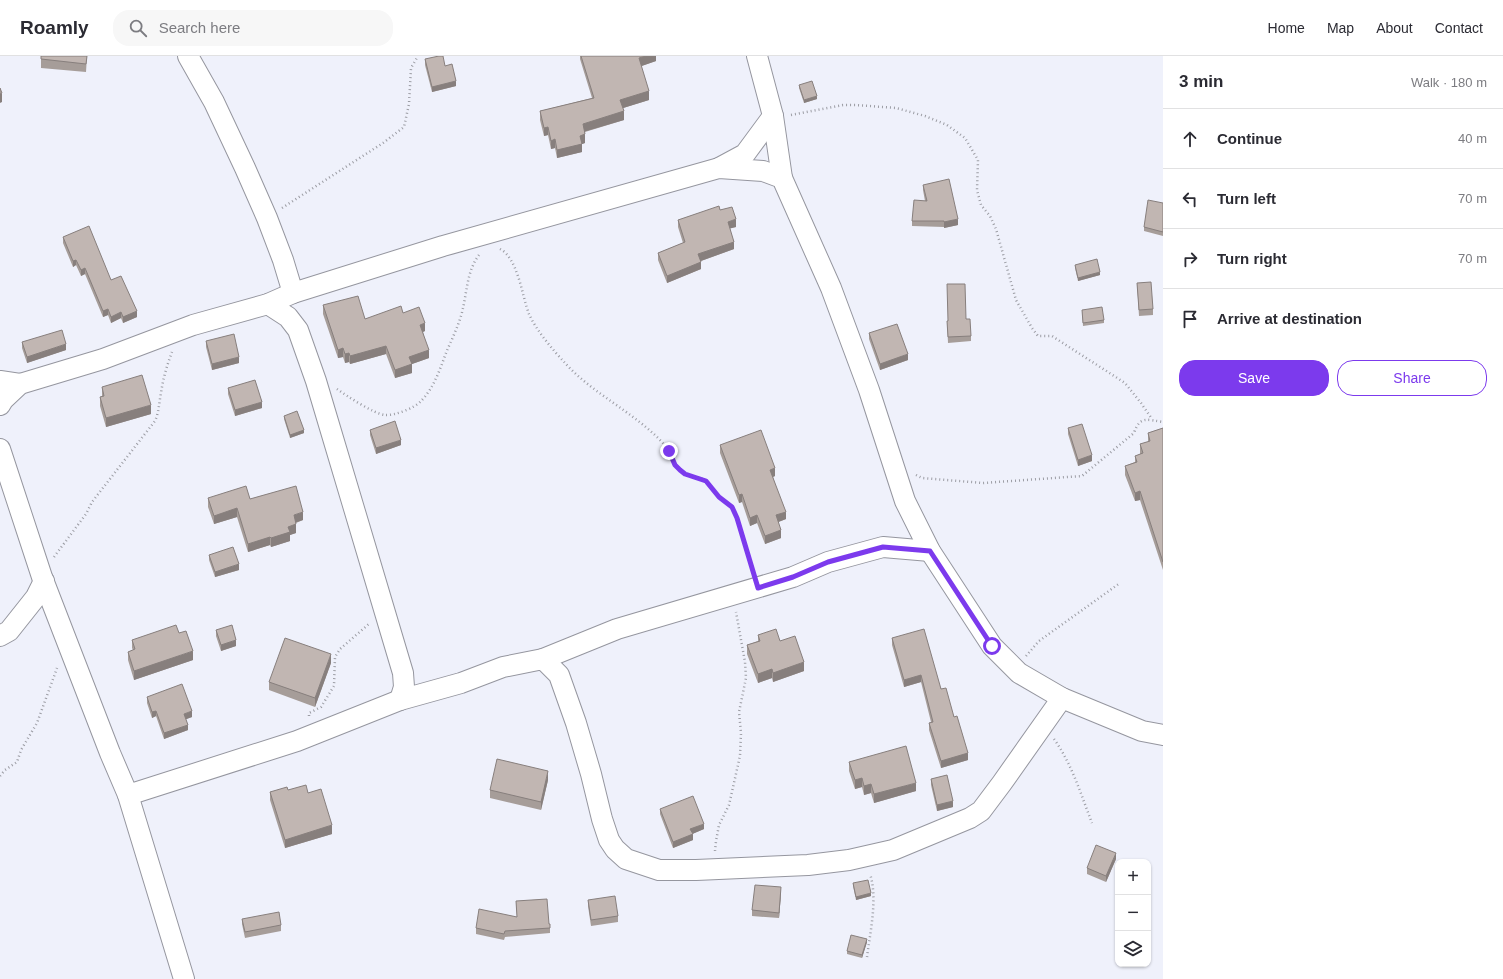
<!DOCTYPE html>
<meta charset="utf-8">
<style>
:root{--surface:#fff;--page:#f7f7f7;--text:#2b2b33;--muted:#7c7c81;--line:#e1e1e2;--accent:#7c3aed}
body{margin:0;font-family:Helvetica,sans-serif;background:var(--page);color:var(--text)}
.controls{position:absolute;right:12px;bottom:12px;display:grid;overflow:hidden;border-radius:8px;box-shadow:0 1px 3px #0004}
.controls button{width:36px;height:36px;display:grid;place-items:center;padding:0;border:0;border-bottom:1px solid var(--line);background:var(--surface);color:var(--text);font:20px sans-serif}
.stop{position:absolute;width:12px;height:12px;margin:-9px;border:3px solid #7c3aed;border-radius:50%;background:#fff}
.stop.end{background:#7c3aed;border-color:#fff;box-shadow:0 1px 4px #0008}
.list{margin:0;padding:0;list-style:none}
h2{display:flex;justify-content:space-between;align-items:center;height:52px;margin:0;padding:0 16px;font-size:17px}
h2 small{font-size:13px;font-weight:400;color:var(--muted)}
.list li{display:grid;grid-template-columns:26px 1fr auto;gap:12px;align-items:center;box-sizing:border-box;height:60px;padding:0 16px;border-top:1px solid var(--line)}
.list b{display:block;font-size:15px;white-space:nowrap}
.list em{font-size:13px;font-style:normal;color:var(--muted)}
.actions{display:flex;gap:8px;padding:12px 16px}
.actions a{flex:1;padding:9px 0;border:1px solid var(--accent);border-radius:16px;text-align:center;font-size:14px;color:var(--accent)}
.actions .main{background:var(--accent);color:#fff}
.icon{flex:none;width:22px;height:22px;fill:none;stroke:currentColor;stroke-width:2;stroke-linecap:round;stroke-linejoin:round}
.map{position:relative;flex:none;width:1163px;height:923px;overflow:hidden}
header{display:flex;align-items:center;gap:24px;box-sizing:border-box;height:56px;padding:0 20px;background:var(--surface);border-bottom:1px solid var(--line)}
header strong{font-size:19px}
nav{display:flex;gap:22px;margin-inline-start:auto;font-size:14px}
.search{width:280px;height:36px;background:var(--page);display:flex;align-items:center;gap:10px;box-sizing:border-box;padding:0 14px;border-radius:16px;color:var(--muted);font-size:15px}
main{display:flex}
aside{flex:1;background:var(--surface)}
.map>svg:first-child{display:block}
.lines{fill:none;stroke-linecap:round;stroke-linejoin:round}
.minor-casing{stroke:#95969f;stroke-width:22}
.path{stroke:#9c9da4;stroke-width:2.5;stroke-dasharray:1 3;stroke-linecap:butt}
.minor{stroke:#fff;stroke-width:20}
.wall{fill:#a69d99}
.shaded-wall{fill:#877f7d}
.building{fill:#c1b6b2;stroke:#877f7d}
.route{stroke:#7c3aed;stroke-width:5}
</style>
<header>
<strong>Roamly</strong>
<div class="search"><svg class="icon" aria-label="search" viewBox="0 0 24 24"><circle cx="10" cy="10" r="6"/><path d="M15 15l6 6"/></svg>Search here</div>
<nav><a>Home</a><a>Map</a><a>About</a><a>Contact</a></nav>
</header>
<main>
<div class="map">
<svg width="1163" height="923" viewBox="0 0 1163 923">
<rect width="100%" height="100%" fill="#eff1fb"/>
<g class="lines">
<g class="minor-casing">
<g id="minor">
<polyline points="188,0 214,46 245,112 267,162 283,204 293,237"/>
<polyline points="757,0 773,60 782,122"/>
<polyline points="719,112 745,98 773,60"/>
<polyline points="268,248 288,261 298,274 316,325 403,617 404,631 400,644"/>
<polyline points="0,325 20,328"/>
<polyline points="0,349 3,344 20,328 103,303 193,269 268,248 293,237 443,190 719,112 763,115 782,122 831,232 869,334 905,445 930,495 992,590 1019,617 1062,642 1142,675 1163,679"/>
<polyline points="0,393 42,521 110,697 128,739 184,923"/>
<polyline points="0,580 9,575 36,541 44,525"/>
<polyline points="543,603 617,573 793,521 828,506 883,491 930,495"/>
<polyline points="128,739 297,685 400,644 461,627 503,611 543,603 559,619 576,667 591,718 602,763 609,784 615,793 626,803 659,814 696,814 808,809 849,804 893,794 970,762 981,755 1002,727 1062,642"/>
</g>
</g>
<g class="path">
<polyline points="791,59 843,49 856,49 896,52 925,60 947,69 965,82 978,104 977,134 981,149 990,160 996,173 1016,244 1032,272 1038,280 1052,280 1125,327 1141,347 1152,363"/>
<polyline points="282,152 383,87 404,71 409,48 411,12 418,0"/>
<path d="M 500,193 C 518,202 522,240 529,258 C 536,274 553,294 565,307 C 593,338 632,355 661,385 C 669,393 671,405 679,413 C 686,421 698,419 706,425 C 711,429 714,435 718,439 C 722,444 728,446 731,451 C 741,466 747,496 752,514"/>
<path d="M 337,333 C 347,340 374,358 385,359 C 394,360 415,352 421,345 C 434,332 440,313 446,297 C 451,285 457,273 461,260 C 467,240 466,216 479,199"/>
<path d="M 916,419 L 922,422 L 983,427 L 1082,420 L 1134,377 C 1140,359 1148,364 1163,366"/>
<path d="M 54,501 L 86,458 L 92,446 L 155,365 C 159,356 159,347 161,337 C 163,323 167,309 172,296"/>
<polyline points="1026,600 1039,585 1120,527"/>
<polyline points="309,660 309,657 321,651 334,630 335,601 340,593 370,567"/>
<path d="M 1054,683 C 1072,708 1081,739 1092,767"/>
<polyline points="0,720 5,714 17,706 21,694 37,667 57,612"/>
<polyline points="715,795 716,785 719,769 729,749 740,700 741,677 739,656 746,622 745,606 736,556"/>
<path d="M 867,901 C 870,877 878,842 870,818"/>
</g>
<use href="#minor" class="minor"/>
</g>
<g class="wall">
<polygon points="87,0 86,16 41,12 41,3"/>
<polygon points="580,0 656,0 656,5 641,10 649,44 623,52 624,64 585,76 585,87 582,88 582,96 557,102 555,92 551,93 548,79 544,80 540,64 540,55 592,42 580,3"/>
<polygon points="425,3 445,10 456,30 432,36 425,9"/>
<polygon points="799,29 817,43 804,47 799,32"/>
<polygon points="923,129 958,169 944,172 944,171 912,170 912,165 925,145 923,134"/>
<polygon points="1163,147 1163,180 1144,175 1144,171"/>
<polygon points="720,154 736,171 730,172 734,193 701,205 701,213 667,227 658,204 658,197 683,187 678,171 678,164"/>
<polygon points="63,181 111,224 137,261 123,267 121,262 111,267 108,259 103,261 85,218 81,220 76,209 73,211 63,187"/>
<polygon points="1075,209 1100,219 1078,225 1075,212"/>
<polygon points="1137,227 1153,253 1153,259 1139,260"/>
<polygon points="323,249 365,263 403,257 425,275 423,276 429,302 412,308 412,317 395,322 386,298 350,308 349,306 345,307 343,301 338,302 323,258"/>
<polygon points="1082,254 1104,264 1104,267 1083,270"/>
<polygon points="966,263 971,280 971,285 948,287 947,265"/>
<polygon points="869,277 908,304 880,314 869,283"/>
<polygon points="206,285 239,307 212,314 206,291"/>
<polygon points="22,286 66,294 27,307 22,292"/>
<polygon points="102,331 151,358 106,371 100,350 100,341 102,340"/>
<polygon points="228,332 262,352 235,360 228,338"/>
<polygon points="284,360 304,377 290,382 284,363"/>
<polygon points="1068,372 1092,405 1078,410 1068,378"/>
<polygon points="1163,372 1163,514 1140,444 1135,445 1125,419 1125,410 1135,406 1135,400 1140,398 1140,388 1148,386 1148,377"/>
<polygon points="370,374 401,389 376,398 370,379"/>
<polygon points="720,389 775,420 773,421 786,463 778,466 781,482 765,488 757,467 750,470 742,446 739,447 720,397"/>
<polygon points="208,442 250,443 303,464 296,467 296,477 290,479 290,485 271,491 270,489 248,496 237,461 214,468 208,451"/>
<polygon points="209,499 239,514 215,521 209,504"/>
<polygon points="216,574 236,590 221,595 216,580"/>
<polygon points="758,579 780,585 804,615 773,626 772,622 758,627 747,598 747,589 758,585"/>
<polygon points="892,582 941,633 954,661 968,704 941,712 929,674 929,667 931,666 921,626 904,631 892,589"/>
<polygon points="132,584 193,604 134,624 128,604 128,596 133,594 132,592"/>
<polygon points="331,607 315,651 269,634 269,626"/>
<polygon points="147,641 192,661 186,663 188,674 164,683 156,660 152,662 147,647"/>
<polygon points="849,706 916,735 874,747 871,737 864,739 862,731 855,733 849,715"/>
<polygon points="931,723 953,751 937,755 931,729"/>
<polygon points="548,724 541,754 490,742 490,734"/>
<polygon points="270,736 308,737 332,778 285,792 270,744"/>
<polygon points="660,753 704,773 692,778 693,784 673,792 660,758"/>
<polygon points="1116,803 1106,826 1087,818 1087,812"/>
<polygon points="853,827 871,840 856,844 853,830"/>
<polygon points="781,837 779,862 752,860 752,854"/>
<polygon points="588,844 618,860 618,866 591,870 588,850"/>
<polygon points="516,845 549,868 550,868 550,877 505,881 504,884 476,878 476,872 517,861"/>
<polygon points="242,863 281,869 281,875 245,882 242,868"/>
<polygon points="867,886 862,902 847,898 847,895"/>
</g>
<g class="shaded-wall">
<polygon points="646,0 656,0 656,5 639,11 639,2"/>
<polygon points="456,25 456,30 432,36 432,31"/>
<polygon points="649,35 649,44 620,53 620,44"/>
<polygon points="2,37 2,46 0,47 0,38"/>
<polygon points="817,40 817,43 804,47 804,44"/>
<polygon points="624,55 624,64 583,76 583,68"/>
<polygon points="548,71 548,79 544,80 544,72"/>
<polygon points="585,78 585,87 582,88 582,96 557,102 557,94 580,80"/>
<polygon points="555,83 555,92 551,93 551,85"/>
<polygon points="736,163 736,171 728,173 728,166"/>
<polygon points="958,163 958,169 944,172 944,166"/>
<polygon points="734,186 734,193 698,206 698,198"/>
<polygon points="76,204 76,209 73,211 73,205"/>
<polygon points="701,206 701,213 667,227 667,220"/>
<polygon points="85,212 85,218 81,220 81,214"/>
<polygon points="1100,216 1100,219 1078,225 1078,222"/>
<polygon points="108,253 108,259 103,261 103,255"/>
<polygon points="137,255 137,261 123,267 123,261"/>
<polygon points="121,256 121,262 111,267 111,261"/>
<polygon points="425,267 425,275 420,277 420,269"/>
<polygon points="66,288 66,294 27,307 27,301"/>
<polygon points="386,290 386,298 350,308 350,300"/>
<polygon points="343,292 343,301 338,302 338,294"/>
<polygon points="429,294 429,302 412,308 412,317 395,322 395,314 409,301"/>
<polygon points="349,297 349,306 345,307 345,298"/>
<polygon points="908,298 908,304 880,314 880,308"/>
<polygon points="239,301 239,307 212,314 212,308"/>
<polygon points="262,346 262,352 235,360 235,354"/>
<polygon points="151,349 151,358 106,371 106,362"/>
<polygon points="304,374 304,377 290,382 290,379"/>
<polygon points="401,384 401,389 376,398 376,392"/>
<polygon points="1092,399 1092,405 1078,410 1078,404"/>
<polygon points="775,412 775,420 770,422 770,414"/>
<polygon points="1140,435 1140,444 1135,445 1135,437"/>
<polygon points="742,438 742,446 739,447 739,439"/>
<polygon points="237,452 237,461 214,468 214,460"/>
<polygon points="303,456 303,464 294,467 294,459"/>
<polygon points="786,456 786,463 776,467 776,459"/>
<polygon points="757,459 757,467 750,470 750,462"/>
<polygon points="296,468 296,477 290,479 290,485 271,491 271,482 288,471"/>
<polygon points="781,474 781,482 765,488 765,480"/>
<polygon points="270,481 270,489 248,496 248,488"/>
<polygon points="239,508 239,514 215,521 215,516"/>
<polygon points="236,584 236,590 221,595 221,589"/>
<polygon points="193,595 193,604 134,624 134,615"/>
<polygon points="331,598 331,607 315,651 315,642"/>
<polygon points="804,606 804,615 773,626 773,617"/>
<polygon points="772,613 772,622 758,627 758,618"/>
<polygon points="921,619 921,626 904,631 904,624"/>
<polygon points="156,655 156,660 152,662 152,656"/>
<polygon points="192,655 192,661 184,664 184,658"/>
<polygon points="188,669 188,674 164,683 164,677"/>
<polygon points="968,697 968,704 941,712 941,705"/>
<polygon points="548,715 548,724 541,754 541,746"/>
<polygon points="862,722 862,731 855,733 855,724"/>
<polygon points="916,727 916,735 874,747 874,738"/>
<polygon points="871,728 871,737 864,739 864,730"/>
<polygon points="953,745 953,751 937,755 937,749"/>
<polygon points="704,768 704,773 690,779 690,773"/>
<polygon points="332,769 332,778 285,792 285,784"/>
<polygon points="693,778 693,784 673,792 673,786"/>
<polygon points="1116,797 1116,803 1106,826 1106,820"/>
<polygon points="781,831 781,837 779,862 779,857"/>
<polygon points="871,837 871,840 856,844 856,841"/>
<polygon points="867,883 867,886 862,902 862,899"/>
</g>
<g class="building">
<polygon points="41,0 87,0 86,8 41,3"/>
<polygon points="439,0 443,0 445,10 452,8 456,25 432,31 425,3"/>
<polygon points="581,0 646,0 639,2 649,35 620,44 624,55 583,68 585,78 580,80 582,88 557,94 555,83 551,85 548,71 544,72 540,55 594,42"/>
<polygon points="812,25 817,40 804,44 799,29"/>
<polygon points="0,32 2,37 0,38"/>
<polygon points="949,123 958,163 944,166 944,165 912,165 914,144 927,145 923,129"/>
<polygon points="1148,144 1163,147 1163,176 1144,171"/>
<polygon points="719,150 720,154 732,151 736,163 728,166 734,186 698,198 701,206 667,220 658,197 685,186 678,164"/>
<polygon points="89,170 111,224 121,220 137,255 123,261 121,256 111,261 108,253 103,255 85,212 81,214 76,204 73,205 63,181"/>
<polygon points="1097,203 1100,216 1078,222 1075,209"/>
<polygon points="1151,226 1153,253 1139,254 1137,227"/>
<polygon points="947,228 965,228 966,263 970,263 971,280 948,281 947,265 948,265"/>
<polygon points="358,240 365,263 401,250 403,257 419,251 425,267 420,269 429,294 409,301 412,308 395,314 386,290 350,300 349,297 345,298 343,292 338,294 323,249"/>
<polygon points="1102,251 1104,264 1083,267 1082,254"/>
<polygon points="897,268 908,298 880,308 869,277"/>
<polygon points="62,274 66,288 27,301 22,286"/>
<polygon points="234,278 239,301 212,308 206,285"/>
<polygon points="142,319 151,349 106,362 100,341 104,340 102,331"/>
<polygon points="255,324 262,346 235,354 228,332"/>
<polygon points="297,355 304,374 290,379 284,360"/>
<polygon points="395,365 401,384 376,392 370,374"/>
<polygon points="1082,368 1092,399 1078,404 1068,372"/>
<polygon points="1163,372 1163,506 1140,435 1135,437 1125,410 1137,406 1135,400 1143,397 1140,388 1150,385 1148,377"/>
<polygon points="761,374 775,412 770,414 786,456 776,459 781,474 765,480 757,459 750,462 742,438 739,439 720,389"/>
<polygon points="246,430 250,443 296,430 303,456 294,459 296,468 288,471 290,476 271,482 270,481 248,488 237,452 214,460 208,442"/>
<polygon points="233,491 239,508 215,516 209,499"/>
<polygon points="176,569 179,577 186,575 193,595 134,615 128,596 135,593 132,584"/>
<polygon points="232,569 236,584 221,589 216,574"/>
<polygon points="776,573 780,585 795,580 804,606 773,617 772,613 758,618 747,589 760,585 758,579"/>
<polygon points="924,573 941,633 946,632 954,661 957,660 968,697 941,705 929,667 933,666 921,619 904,624 892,582"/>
<polygon points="285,582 331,598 315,642 269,626"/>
<polygon points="182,628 192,655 184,658 188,669 164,677 156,655 152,656 147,641"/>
<polygon points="906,690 916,727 874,738 871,728 864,730 862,722 855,724 849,706"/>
<polygon points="497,703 548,715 541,746 490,734"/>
<polygon points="947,719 953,745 937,749 931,723"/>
<polygon points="306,729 308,737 321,733 332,769 285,784 270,736 287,731 288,734"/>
<polygon points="693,740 704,768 690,773 693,778 673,786 660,753"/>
<polygon points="1096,789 1116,797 1106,820 1087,812"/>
<polygon points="868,824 871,837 856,841 853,827"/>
<polygon points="755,829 781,831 779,857 752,854"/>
<polygon points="615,840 618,860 591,864 588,844"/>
<polygon points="547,843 549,868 550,868 550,872 505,875 504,878 476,872 479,853 517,861 516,845"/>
<polygon points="279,856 281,869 245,876 242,863"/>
<polygon points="851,879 867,883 862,899 847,895"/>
</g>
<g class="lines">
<polyline class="route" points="669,395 675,409 680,414 685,418 706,425 719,441 732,451 737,462 758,532 793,521 828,506 883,491 930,495 992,590"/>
</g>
</svg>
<div class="controls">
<button>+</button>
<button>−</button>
<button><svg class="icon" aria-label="layers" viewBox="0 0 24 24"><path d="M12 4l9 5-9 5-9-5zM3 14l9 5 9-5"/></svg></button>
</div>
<div class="stop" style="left:992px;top:590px"></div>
<div class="stop end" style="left:669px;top:395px"></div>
</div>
<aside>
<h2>3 min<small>Walk · 180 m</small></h2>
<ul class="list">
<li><svg class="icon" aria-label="ahead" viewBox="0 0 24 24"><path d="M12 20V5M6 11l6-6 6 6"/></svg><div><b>Continue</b></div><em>40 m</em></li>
<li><svg class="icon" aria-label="left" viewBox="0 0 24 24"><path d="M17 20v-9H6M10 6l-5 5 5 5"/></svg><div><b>Turn left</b></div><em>70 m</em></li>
<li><svg class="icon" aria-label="right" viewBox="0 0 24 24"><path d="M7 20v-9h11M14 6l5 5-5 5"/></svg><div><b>Turn right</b></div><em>70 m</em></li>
<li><svg class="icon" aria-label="arrive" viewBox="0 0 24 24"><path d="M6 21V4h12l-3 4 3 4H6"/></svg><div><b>Arrive at destination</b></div></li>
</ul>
<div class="actions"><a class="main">Save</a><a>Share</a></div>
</aside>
</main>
